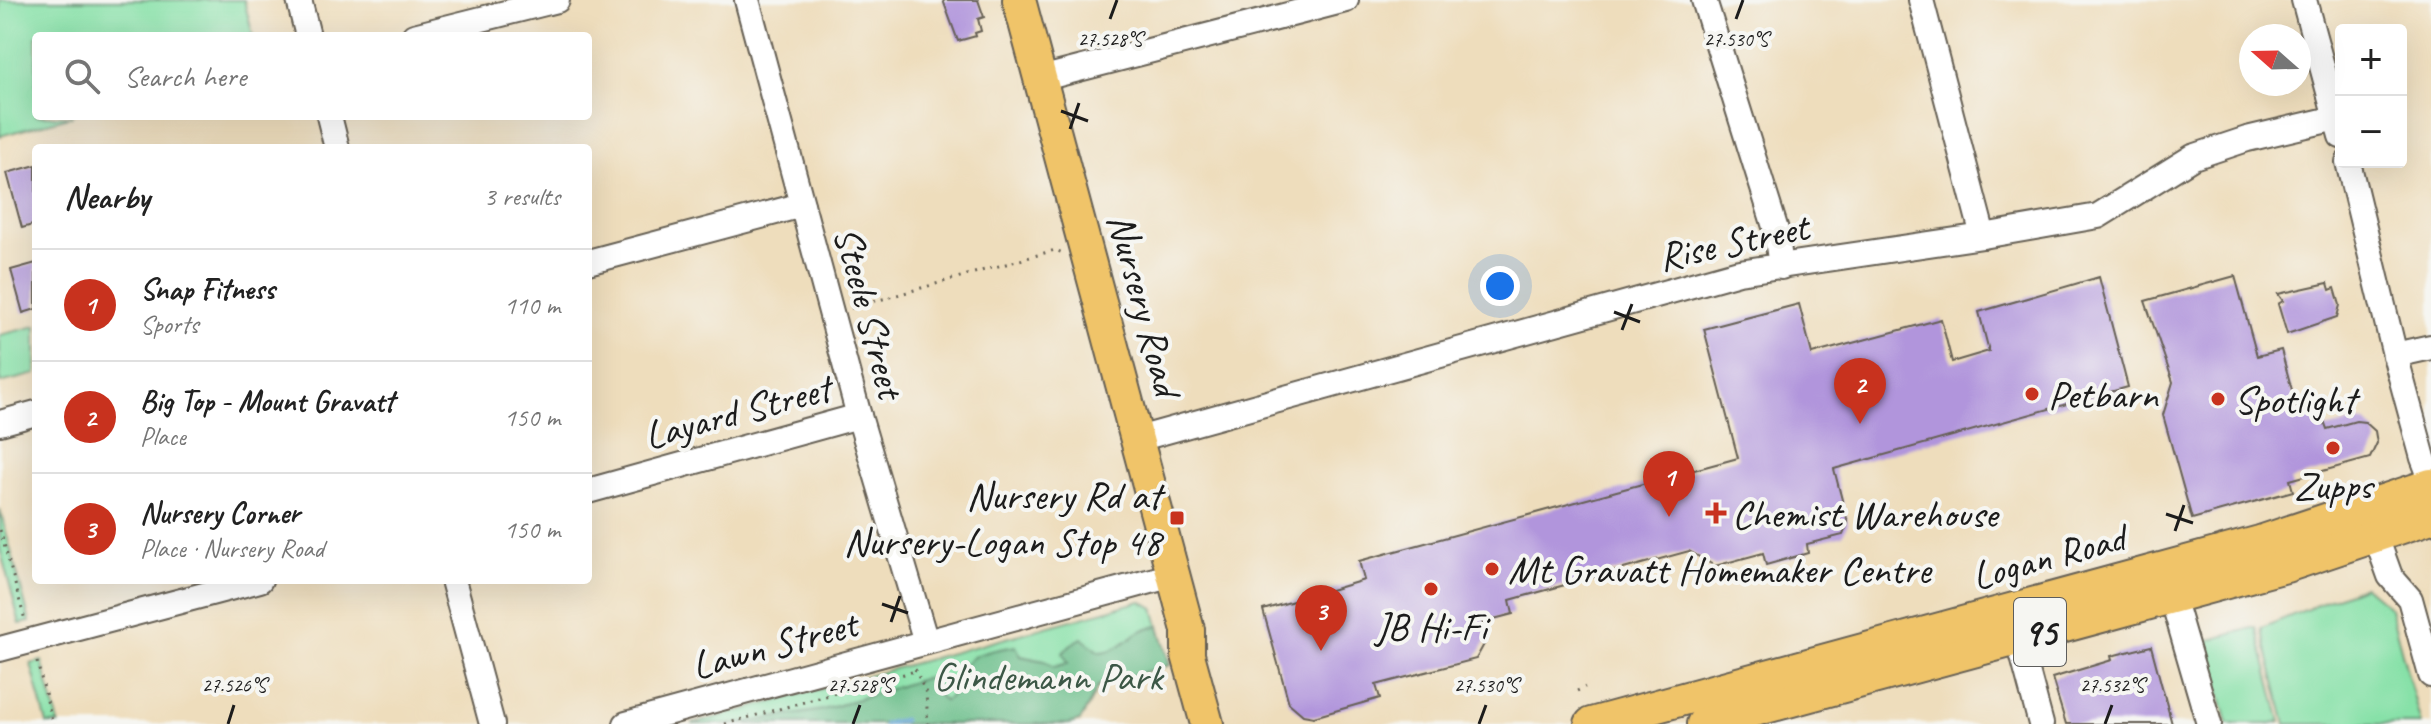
<!DOCTYPE html>
<meta charset="utf-8">
<style>
:root{--surface:#fff;--page:#f6f6f6;--text:#222;--muted:#767676;--line:#e0e0e0;--accent:#c8321e}
body{margin:0;font-family:Caveat,sans-serif;background:var(--page);color:var(--text)}
.controls{position:absolute;right:24px;top:24px;display:grid;overflow:hidden;border-radius:8px;box-shadow:0 8px 32px #0002}
.controls button{width:72px;height:72px;display:grid;place-items:center;padding:0;border:0;border-bottom:2px solid var(--line);background:var(--surface);color:var(--text);font:40px sans-serif}
.compass{position:absolute;left:2239px;top:24px;width:72px;height:72px;border-radius:50%;background:var(--surface);box-shadow:0 8px 32px #0002;rotate:290deg}
.you{position:absolute;left:1500px;top:286px;width:28px;height:28px;margin:-20px;border:6px solid #fff;border-radius:50%;background:#1a73e8;box-shadow:0 0 0 12px #1a73e833}
.badge{display:grid;place-items:center;width:52px;height:52px;border-radius:50%;background:var(--accent);color:#fff;font-size:26px;font-weight:700}
.pin{position:absolute;translate:-50% -66px;filter:drop-shadow(0 2px 4px #0008)}
.pin::after{content:'';position:absolute;top:42px;width:28px;height:24px;background:inherit;clip-path:polygon(0 0,100% 0,50% 100%)}
.list{margin:0;padding:0;list-style:none}
h2{display:flex;justify-content:space-between;align-items:center;height:104px;margin:0;padding:0 32px;font-size:34px}
h2 small{font-size:26px;font-weight:400;color:var(--muted)}
.list li{display:grid;grid-template-columns:52px 1fr auto;gap:24px;align-items:center;box-sizing:border-box;height:112px;padding:0 32px;border-top:2px solid var(--line)}
.list b{display:block;font-size:30px;white-space:nowrap}
.list p{margin:0;font-size:26px;white-space:nowrap;color:var(--muted)}
.list em{font-size:26px;font-style:normal;color:var(--muted)}
.icon{flex:none;width:44px;height:44px;fill:none;stroke:currentColor;stroke-width:2;stroke-linecap:round;stroke-linejoin:round}
.map{position:relative;flex:none;width:2431px;height:724px;overflow:hidden}
.search{position:absolute;background:var(--surface);box-shadow:0 8px 32px #0002;left:32px;top:32px;width:560px;height:88px;display:flex;align-items:center;gap:20px;box-sizing:border-box;padding:0 28px;border-radius:8px;color:var(--muted);font-size:30px}
.panel{position:absolute;background:var(--surface);box-shadow:0 8px 32px #0002;left:32px;top:144px;width:560px;height:440px;border-radius:8px}
.map>svg:first-child{display:block}
.green{fill:#87e1a8;stroke:#527e62;stroke-width:2}
.forest{fill:#6dbf8c;stroke:#446e54;stroke-width:2}
.lines{fill:none;stroke-linecap:round;stroke-linejoin:round}
.stream{stroke:#5ca0d1;stroke-width:5}
.building{fill:#b195dc}
.minor-casing{stroke:#666054;stroke-width:28}
.major-casing{stroke:#666054;stroke-width:36}
.path{stroke:#666054;stroke-width:3;stroke-dasharray:2 6;stroke-linecap:butt}
.minor{stroke:#fff;stroke-width:24}
.major{stroke:#f0c469;stroke-width:32}
.ticks{fill:none;stroke:#1c1c1c;stroke-width:3}
.poi-dot{fill:#c8321e;stroke:#f6f6f2;stroke-width:3}
.labels{text-anchor:middle;stroke-width:8;stroke-linejoin:round;paint-order:stroke}
.shield{fill:#f6f6f2;stroke:#5d5d5c;stroke-width:2}
.shield-label{font-size:38px;font-weight:bold;fill:#1c1c1c}
.street-label{font-size:40px;fill:#1c1c1c;stroke:#f6f6f2}
.poi-label{font-size:40px;fill:#1c1c1c;stroke:#f6f6f2;text-anchor:start}
.park-label{font-size:40px;fill:#3c5746;stroke:#f6f6f2}
.ticks-label{font-size:20px;text-anchor:middle;fill:#1c1c1c;stroke:#f6f6f2;stroke-width:8;stroke-linejoin:round;paint-order:stroke}
</style>
<div class="map">
<svg width="2431" height="724" viewBox="0 0 2431 724">
<rect width="100%" height="100%" fill="#f6f6f2"/>
<filter id="ink" filterUnits="userSpaceOnUse"><feTurbulence type="fractalNoise" baseFrequency=".0125" numOctaves="2"/><feDisplacementMap in="SourceGraphic" scale="16" xChannelSelector="R" yChannelSelector="G"/><feConvolveMatrix kernelMatrix="1 2 1 2 8 2 1 2 1" color-interpolation-filters="sRGB"/></filter>
<filter id="wash" filterUnits="userSpaceOnUse"><feTurbulence type="fractalNoise" baseFrequency=".006" numOctaves="4" result="noise"/><feDisplacementMap in="SourceGraphic" scale="32" xChannelSelector="R" yChannelSelector="G"/><feGaussianBlur stdDeviation="1.8" result="paint"/><feColorMatrix in="noise" values="0 0 0 0 0 0 0 0 0 0 0 0 0 0 0 0 0 1.4 0 .05"/><feComposite in="paint" operator="in"/></filter>
<g filter="url(#wash)">
<rect width="100%" height="100%" fill="#eeddbc"/>
<g class="green">
<polygon points="0,0 244,0 253,36 36,36 36,116 73,116 0,136"/>
<polygon points="36,326 36,374 0,383 0,335"/>
<polygon points="0,509 30,622 20,624 0,549"/>
<polygon points="2364,586 2390,608 2421,724 2286,724 2261,628"/>
<polygon points="1141,601 1154,608 1170,665 1099,685 1080,721 1068,724 692,724"/>
<polygon points="2256,627 2281,722 2272,724 2228,724 2206,641"/>
<polygon points="42,661 59,724 47,724 31,664"/>
</g>
<path class="forest" d="M 1159,626 L 1170,665 L 1099,685 L 1080,721 L 1068,724 L 736,724 L 823,710 L 928,677 L 936,684 L 936,693 L 944,701 C 959,692 957,683 963,668 C 969,652 1000,649 1016,646 L 1021,656 L 1045,661 L 1054,667 L 1068,663 L 1063,653 L 1070,645 L 1082,638 L 1099,652 C 1126,651 1130,628 1159,626 Z"/>
<g class="lines">
<polyline class="stream" points="885,724 903,720"/>
</g>
<g id="blocks">
<g class="building">
<polygon points="943,0 978,0 984,17 978,19 981,31 975,33 976,36 958,41"/>
<polygon points="36,165 36,224 22,228 7,173"/>
<polygon points="36,263 36,309 23,313 11,270"/>
<polygon points="2235,276 2257,356 2281,350 2298,412 2318,404 2327,429 2356,421 2365,422 2375,431 2377,443 2370,458 2290,480 2293,491 2192,519 2163,415 2173,382 2145,301"/>
<polygon points="2099,277 2128,387 1834,469 1848,523 1843,535 1807,544 1808,553 1766,565 1763,553 1715,566 1689,551 1510,600 1513,614 1482,622 1487,639 1476,659 1376,685 1380,698 1314,717 1303,715 1289,703 1263,610 1364,580 1359,561 1738,458 1704,329 1799,304 1812,354 1941,319 1952,362 1989,351 1979,312"/>
<polygon points="2328,283 2330,290 2335,288 2340,305 2337,317 2287,334 2278,304 2283,301 2278,294"/>
<polygon points="2151,646 2172,724 2066,724 2052,678 2112,660 2111,656"/>
</g>
</g>
</g>
<g filter="url(#ink)">
<use href="#blocks" fill-opacity="0" stroke="#666054" stroke-width="2"/>
<g class="lines">
<g class="minor-casing">
<g id="minor">
<polyline points="299,0 308,36"/>
<polyline points="747,0 859,416 926,642"/>
<polyline points="1704,0 1776,230 1781,267"/>
<polyline points="1921,0 1983,236"/>
<polyline points="2304,0 2341,136"/>
<polyline points="414,36 557,0"/>
<polyline points="1040,79 1346,0"/>
<polyline points="329,116 337,148"/>
<polyline points="2348,162 2395,355 2423,458 2431,479"/>
<polyline points="588,262 802,205"/>
<polyline points="2395,355 2431,347"/>
<polyline points="0,423 36,413"/>
<polyline points="1138,439 1739,272 1983,236 2098,216 2193,157 2247,139 2336,118"/>
<polyline points="588,491 859,416"/>
<polyline points="2376,537 2390,576 2410,599 2431,675"/>
<polyline points="453,580 492,724"/>
<polyline points="2172,597 2209,724"/>
<polyline points="2018,638 2041,724"/>
<polyline points="0,649 260,580"/>
<polyline points="626,724 1173,575"/>
</g>
</g>
<g class="major-casing">
<g id="major">
<polyline points="1019,0 1188,630 1188,655 1207,724"/>
<polyline points="1591,724 2260,542 2431,485"/>
<polyline points="1703,724 2286,566 2431,517"/>
</g>
</g>
<g class="path">
<polyline points="851,308 1055,250 1063,253"/>
<polyline points="0,530 25,620"/>
<polyline points="37,662 53,724"/>
<polyline points="915,669 926,693 928,724"/>
<polyline points="1577,691 1585,687"/>
<polyline points="725,724 915,671"/>
</g>
<use href="#minor" class="minor"/>
<use href="#major" class="major"/>
</g>
</g>
<path class="ticks" d="M 1110,19 L 1117,0M 1736,19 L 1743,0M 1061,111 L 1088,121M 1070,129 L 1079,103M 1614,312 L 1640,322M 1622,330 L 1632,304M 2166,514 L 2193,523M 2175,531 L 2184,505M 882,604 L 908,613M 891,622 L 900,596M 228,724 L 234,705M 853,724 L 860,705M 1479,724 L 1486,705M 2105,724 L 2112,705"/>
<g class="poi-dot">
<circle cx="2032" cy="394" r="8"/>
<circle cx="2218" cy="399" r="8"/>
<circle cx="2333" cy="448" r="8"/>
<path d="M1712 501h8v8h8v8h-8v8h-8v-8h-8v-8h8z"/>
<rect x="1169" y="510" width="16" height="16" rx="4"/>
<circle cx="1492" cy="569" r="8"/>
<circle cx="1431" cy="589" r="8"/>
</g>
<g class="labels">
<rect class="shield" x="2014" y="598" width="52" height="68" rx="6"/>
<g class="shield-label">
<text x="2040" y="645">95</text>
</g>
<g class="street-label">
<text transform="translate(1733 241) rotate(-12)" y="14">Rise Street</text>
<text transform="translate(1145 304) rotate(75)" y="14">Nursery Road</text>
<text transform="translate(870 312) rotate(75)" y="14">Steele Street</text>
<text transform="translate(737 411) rotate(-15)" y="14">Layard Street</text>
<text transform="translate(2048 556) rotate(-15)" y="14">Logan Road</text>
<text transform="translate(774 644) rotate(-15)" y="14">Lawn Street</text>
</g>
<g class="poi-label">
<text x="2048" y="408">Petbarn</text>
<text x="2234" y="413">Spotlight</text>
<text x="2333" y="499" text-anchor="middle">Zupps</text>
<text x="1161" y="509" text-anchor="end">Nursery Rd at<tspan x="1161" dy="46">Nursery-Logan Stop 48</tspan></text>
<text x="1732" y="527">Chemist Warehouse</text>
<text x="1508" y="583">Mt Gravatt Homemaker Centre</text>
<text x="1431" y="640" text-anchor="middle">JB Hi-Fi</text>
</g>
<g class="park-label">
<text x="1048" y="690">Glindemann Park</text>
</g>
</g>
<g class="ticks-label">
<text x="1110" y="46">27.528°S</text>
<text x="1736" y="46">27.530°S</text>
<text x="234" y="692">27.526°S</text>
<text x="860" y="692">27.528°S</text>
<text x="1486" y="692">27.530°S</text>
<text x="2112" y="692">27.532°S</text>
</g>
</svg>
<div class="controls">
<button>+</button>
<button>−</button>
</div>
<svg class="compass" viewBox="-18 -18 36 36"><path d="M0-13l5 13h-10z" fill="#e53935"/><path d="M0 13l5-13h-10z" fill="#767676"/></svg>
<div class="you"></div>
<div class="pin badge" style="left:1669px;top:517px">1</div>
<div class="pin badge" style="left:1860px;top:424px">2</div>
<div class="pin badge" style="left:1321px;top:651px">3</div>
<div class="search"><svg class="icon" aria-label="search" viewBox="0 0 24 24"><circle cx="10" cy="10" r="6"/><path d="M15 15l6 6"/></svg>Search here</div>
<section class="panel">
<h2>Nearby<small>3 results</small></h2>
<ul class="list">
<li><span class="badge">1</span><div><b>Snap Fitness</b><p>Sports</p></div><em>110 m</em></li>
<li><span class="badge">2</span><div><b>Big Top - Mount Gravatt</b><p>Place</p></div><em>150 m</em></li>
<li><span class="badge">3</span><div><b>Nursery Corner</b><p>Place · Nursery Road</p></div><em>150 m</em></li>
</ul>
</section>
</div>
